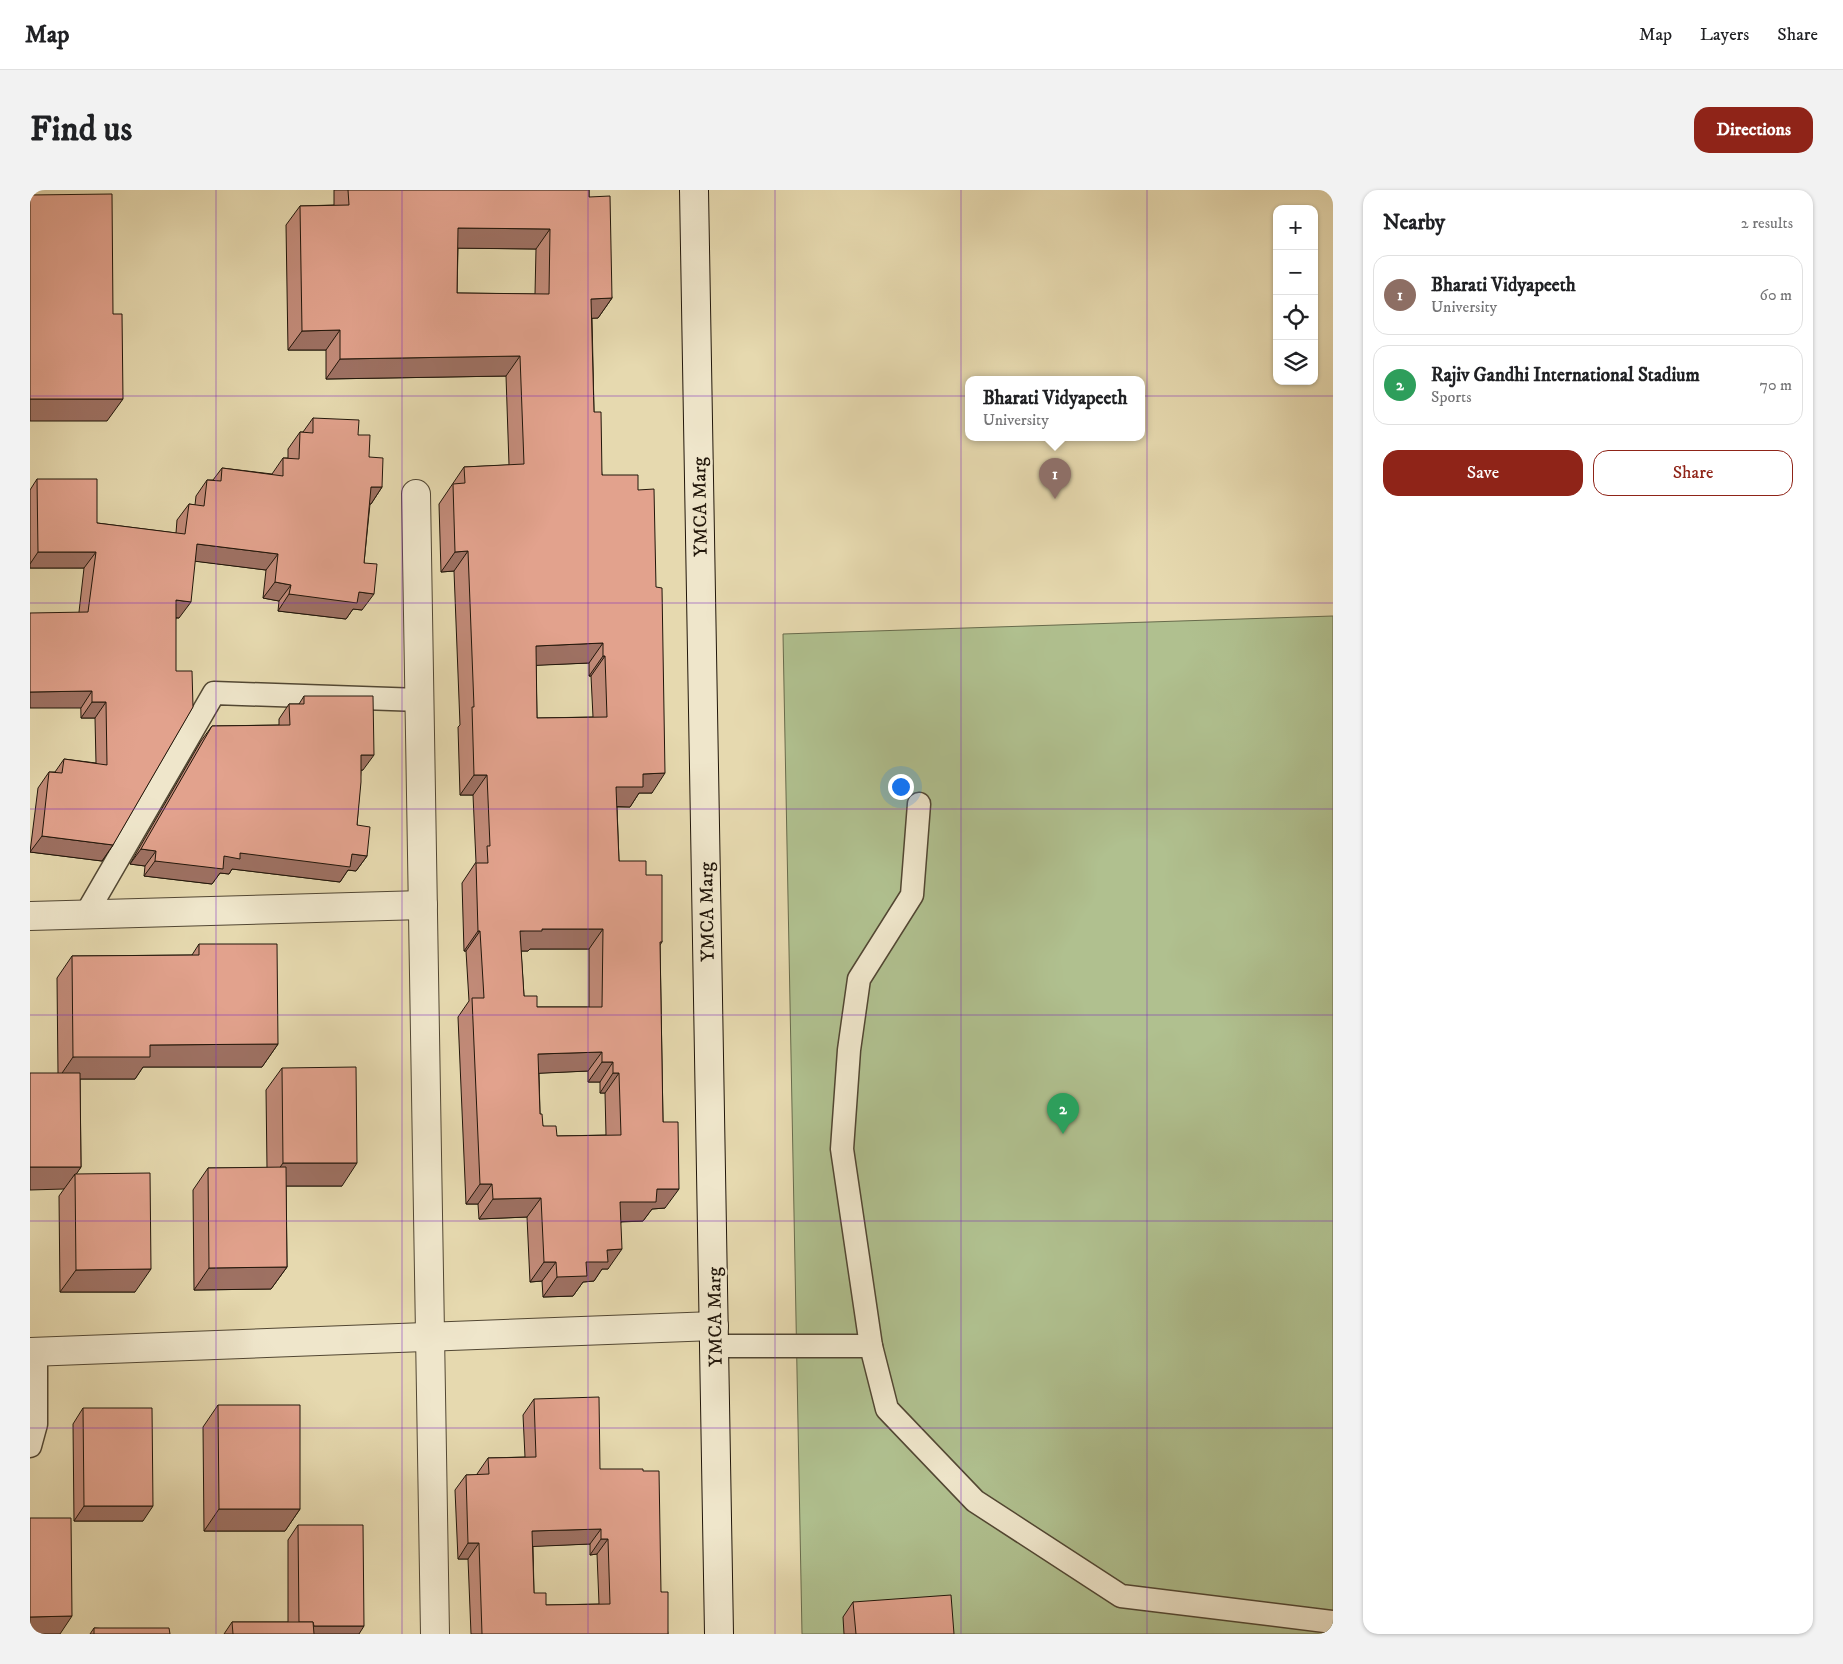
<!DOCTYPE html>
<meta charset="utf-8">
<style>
:root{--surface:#fff;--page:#f2f2f2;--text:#202124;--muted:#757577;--line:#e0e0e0;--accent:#8f2418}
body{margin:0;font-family:"IM FELL DW Pica",serif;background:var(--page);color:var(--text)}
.controls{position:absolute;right:15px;top:15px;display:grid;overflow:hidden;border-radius:10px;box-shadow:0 1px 4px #0004}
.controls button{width:45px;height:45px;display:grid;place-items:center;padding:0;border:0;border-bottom:1px solid var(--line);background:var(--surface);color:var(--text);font:25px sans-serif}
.you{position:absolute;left:870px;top:596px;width:18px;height:18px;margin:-12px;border:4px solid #fff;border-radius:50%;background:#1a73e8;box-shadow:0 0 0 8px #1a73e833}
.badge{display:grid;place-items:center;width:32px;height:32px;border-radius:50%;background:var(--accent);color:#fff;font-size:16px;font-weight:700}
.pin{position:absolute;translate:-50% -41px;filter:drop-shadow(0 1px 2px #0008)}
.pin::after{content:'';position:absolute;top:26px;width:18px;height:15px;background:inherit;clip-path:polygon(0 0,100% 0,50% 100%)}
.popup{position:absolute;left:935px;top:186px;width:180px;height:65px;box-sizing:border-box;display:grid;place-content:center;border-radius:10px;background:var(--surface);filter:drop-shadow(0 1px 4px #0005);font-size:16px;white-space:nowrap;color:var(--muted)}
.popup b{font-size:19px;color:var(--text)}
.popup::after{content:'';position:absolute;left:50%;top:100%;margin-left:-10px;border:10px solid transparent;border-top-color:var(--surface)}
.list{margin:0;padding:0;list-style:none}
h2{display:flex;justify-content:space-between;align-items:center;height:65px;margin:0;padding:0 20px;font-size:21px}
h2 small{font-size:16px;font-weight:400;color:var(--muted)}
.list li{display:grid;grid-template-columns:32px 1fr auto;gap:15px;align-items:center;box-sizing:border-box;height:80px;margin:0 10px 10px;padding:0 10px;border:1px solid var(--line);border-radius:15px}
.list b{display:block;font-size:19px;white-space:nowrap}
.list p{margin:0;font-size:16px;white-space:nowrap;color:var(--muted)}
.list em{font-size:16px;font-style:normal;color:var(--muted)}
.actions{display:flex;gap:10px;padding:15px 20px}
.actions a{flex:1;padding:11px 0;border:1px solid var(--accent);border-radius:15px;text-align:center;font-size:18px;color:var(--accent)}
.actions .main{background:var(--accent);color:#fff}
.icon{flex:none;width:28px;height:28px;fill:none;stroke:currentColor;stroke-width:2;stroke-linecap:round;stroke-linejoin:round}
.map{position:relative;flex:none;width:1303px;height:1444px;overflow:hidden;border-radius:15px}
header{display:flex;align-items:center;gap:30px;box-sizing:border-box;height:70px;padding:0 25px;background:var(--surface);border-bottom:1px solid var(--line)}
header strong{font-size:24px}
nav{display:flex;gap:28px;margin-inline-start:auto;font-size:18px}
.intro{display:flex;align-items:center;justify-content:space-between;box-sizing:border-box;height:120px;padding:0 30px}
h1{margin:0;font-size:35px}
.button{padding:12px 22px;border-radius:15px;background:var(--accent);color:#fff;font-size:18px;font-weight:700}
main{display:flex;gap:30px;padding:0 30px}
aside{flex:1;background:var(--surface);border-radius:15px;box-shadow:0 1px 4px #0004}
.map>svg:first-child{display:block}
.green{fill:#b0c08f;stroke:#686b4c}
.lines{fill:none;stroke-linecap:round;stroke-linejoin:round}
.lane-casing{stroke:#524733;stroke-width:25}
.street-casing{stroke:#524733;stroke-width:30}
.secondary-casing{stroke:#21160a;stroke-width:30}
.lane{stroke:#efe6cb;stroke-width:22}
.street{stroke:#efe6cb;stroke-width:28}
.secondary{stroke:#efe6cb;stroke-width:28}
.wall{fill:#c28b79;stroke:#21160a;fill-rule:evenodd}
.shaded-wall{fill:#9e7163;stroke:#21160a}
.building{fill:#e2a28d;stroke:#21160a;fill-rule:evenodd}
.grid{fill:none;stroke:#7b2cbf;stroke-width:1;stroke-opacity:0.55}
.labels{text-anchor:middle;stroke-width:4.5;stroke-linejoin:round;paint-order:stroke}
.street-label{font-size:19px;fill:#21160a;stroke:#efe6cb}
</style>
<header>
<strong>Map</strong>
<nav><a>Map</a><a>Layers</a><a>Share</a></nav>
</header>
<div class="intro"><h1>Find us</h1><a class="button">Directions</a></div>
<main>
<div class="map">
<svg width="1303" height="1444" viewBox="0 0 1303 1444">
<rect width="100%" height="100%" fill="#e6d9af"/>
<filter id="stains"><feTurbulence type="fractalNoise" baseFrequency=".004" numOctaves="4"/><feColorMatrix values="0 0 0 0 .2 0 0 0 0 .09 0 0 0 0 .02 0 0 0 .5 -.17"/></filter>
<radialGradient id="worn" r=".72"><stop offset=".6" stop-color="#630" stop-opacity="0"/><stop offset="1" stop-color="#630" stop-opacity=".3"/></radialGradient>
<polygon class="green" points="1303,426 1303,1444 772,1444 753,444"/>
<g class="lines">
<g class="lane-casing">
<g id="lane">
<polyline points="56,724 184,503 390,510"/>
<polyline points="684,1156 841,1156 857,1219 945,1311 1091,1406 1303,1432"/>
<polyline points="841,1156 812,959 819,860 829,789 882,705 889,614"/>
<polyline points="0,1256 6,1234 6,1162"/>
</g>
</g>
<g class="street-casing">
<g id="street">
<polyline points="386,304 405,1444"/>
<polyline points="0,726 393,715"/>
<polyline points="0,1162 684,1136"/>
</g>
</g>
<g class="secondary-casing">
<polyline id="secondary" points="664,0 689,1444"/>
</g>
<use href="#lane" class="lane"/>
<use href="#street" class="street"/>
<use href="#secondary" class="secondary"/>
</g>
<g class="wall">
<path d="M 304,0 L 559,0 L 559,7 L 582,108 L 568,128 L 562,128 L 564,222 L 572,285 L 608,300 L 622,603 L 609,603 L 600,617 L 587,617 L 589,671 L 616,685 L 632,752 L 630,755 L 633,932 L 635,1018 L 622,1019 L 613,1031 L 591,1032 L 578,1079 L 572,1079 L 564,1091 L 553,1092 L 543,1106 L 513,1107 L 512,1091 L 500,1092 L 497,1027 L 449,1029 L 448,1014 L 436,1014 L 428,827 L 439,811 L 436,761 L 434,761 L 432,693 L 446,672 L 443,605 L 430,605 L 428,537 L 430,535 L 424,381 L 411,382 L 409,314 L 434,277 L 479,275 L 476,186 L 296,189 L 296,160 L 258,160 L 256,35 L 270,16 L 304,15 ZM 428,58 L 506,59 L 505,104 L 427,103 ZM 559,473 L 559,486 L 561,486 L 563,527 L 507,528 L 506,475 ZM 500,759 L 559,759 L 559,817 L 507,817 L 494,806 L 491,761 L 498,761 ZM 558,881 L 558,892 L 570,892 L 570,903 L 575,903 L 576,945 L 527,946 L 513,936 L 510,924 L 509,883 Z"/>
<polygon points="283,228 328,245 339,267 352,297 341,314 340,314 334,373 332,420 323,419 316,429 248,421 249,411 233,408 236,380 165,371 149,428 146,428 83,655 72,671 0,662 8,598 19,582 25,582 34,569 66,573 65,528 51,528 49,422 54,378 0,378 0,300 7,289 67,333 146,343 147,330 159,314 165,315 166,306 177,290 183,290 192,278 242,284 253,268 258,268 258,259 270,242 273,242"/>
<polygon points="274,506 333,580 331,580 327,635 337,666 326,681 318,680 310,692 202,679 199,684 190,683 182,694 114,686 115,676 100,674 171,551 182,536 249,535 249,529 259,514 269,514"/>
<polygon points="169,754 248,854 232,877 113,877 105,889 50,889 51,977 46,984 105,1102 30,1102 29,1006 34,999 28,883 27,788 42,766 162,765"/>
<polygon points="252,878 312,996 256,996 257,1077 241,1099 164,1100 163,1000 178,978 237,978 236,900"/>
<path d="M 504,1209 L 570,1279 L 631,1402 L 638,1444 L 441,1444 L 438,1369 L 428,1369 L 425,1300 L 436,1285 L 447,1285 L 447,1284 L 458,1268 L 495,1267 L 493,1225 ZM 560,1354 L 560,1365 L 567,1364 L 569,1414 L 516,1415 L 504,1403 L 503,1356 Z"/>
<polygon points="188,1215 270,1319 255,1341 174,1341 173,1237"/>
<polygon points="53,1218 113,1331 44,1331 43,1234"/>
<polygon points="268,1335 329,1444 194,1444 202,1432 258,1432 258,1350"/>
<polygon points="823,1412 924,1444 814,1444 813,1427"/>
<polygon points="64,1438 140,1444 60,1444"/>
</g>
<g class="shaded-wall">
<polygon points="428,38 520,39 506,59 414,58"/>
<polygon points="582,108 568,128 547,129 561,109"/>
<polygon points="310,140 296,160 258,160 272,141"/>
<polygon points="490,166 476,186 296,189 310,169"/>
<polygon points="0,209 93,209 77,231 0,231"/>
<polygon points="341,297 352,297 341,314 330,313"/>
<polygon points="167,354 248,364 236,380 155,370"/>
<polygon points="438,361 424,381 411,382 425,362"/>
<polygon points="8,362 66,362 54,378 0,378 0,374"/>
<polygon points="245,392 261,395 249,411 233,408"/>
<polygon points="329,402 344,404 332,420 323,419 316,429 248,421 259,404"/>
<polygon points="146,410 161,412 149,428 135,426"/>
<polygon points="573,453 559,473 492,476 506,456"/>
<polygon points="573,466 575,466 561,486 559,486"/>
<polygon points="62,501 51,518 0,518 0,502"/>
<polygon points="62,512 76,512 65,528 51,528"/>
<polygon points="331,565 344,565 333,580 321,581"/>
<polygon points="635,583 622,603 609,603 600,617 572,616 586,597 613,584"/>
<polygon points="444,585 457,585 443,605 430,605"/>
<polygon points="12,646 83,655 72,671 0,662"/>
<polygon points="111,659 126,661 115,676 100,674"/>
<polygon points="210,663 322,664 337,666 326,681 318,680 310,692 202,679 199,684 190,683 182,694 114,686 125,671 194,666"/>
<polygon points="512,739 573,739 559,759 500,759 498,761 476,761 490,741"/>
<polygon points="448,741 450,741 436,761 434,761"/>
<polygon points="248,854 232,877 113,877 105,889 28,889 43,867 120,855"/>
<polygon points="572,862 558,881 494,884 508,864"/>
<polygon points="572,872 583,872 570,892 558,892"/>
<polygon points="583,883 589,883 575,903 570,903"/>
<polygon points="253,973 327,973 312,996 237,996"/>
<polygon points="0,977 51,977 45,986 45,984 34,999 0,1000"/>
<polygon points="450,994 462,994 448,1014 436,1014"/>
<polygon points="627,999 649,999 635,1018 622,1019 613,1031 576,1032 590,1012"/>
<polygon points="511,1008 497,1027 449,1029 463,1009"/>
<polygon points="592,1059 578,1079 572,1079 564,1091 553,1092 543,1106 513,1107 527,1087 577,1060"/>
<polygon points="514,1072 526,1072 512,1091 500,1092"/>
<polygon points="257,1077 241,1099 164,1100 179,1078"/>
<polygon points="121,1079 105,1102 30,1102 46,1080"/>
<polygon points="54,1316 123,1316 113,1331 44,1331"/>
<polygon points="189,1319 270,1319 255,1341 174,1341"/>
<polygon points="571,1339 560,1354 492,1357 502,1341"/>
<polygon points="571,1349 578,1349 567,1364 560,1365"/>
<polygon points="438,1353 449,1353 438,1369 428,1369"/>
<polygon points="42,1426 30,1444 0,1444 0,1427"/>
<polygon points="269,1436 334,1436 329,1444 263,1444"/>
</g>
<g class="building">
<path d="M 318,0 L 559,0 L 559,7 L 580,6 L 582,108 L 561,109 L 564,222 L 571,222 L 572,285 L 608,285 L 608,300 L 624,299 L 626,397 L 632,398 L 635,583 L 613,584 L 613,597 L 586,597 L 589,671 L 616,671 L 616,685 L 632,685 L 632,752 L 630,752 L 633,932 L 648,932 L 649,999 L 627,999 L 626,1012 L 590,1012 L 592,1059 L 577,1060 L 578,1072 L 556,1072 L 557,1086 L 527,1087 L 526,1072 L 514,1072 L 511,1008 L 463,1009 L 462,994 L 450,994 L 442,808 L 454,808 L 450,741 L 448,741 L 446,673 L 458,673 L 457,656 L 460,656 L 457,585 L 444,585 L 442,517 L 444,517 L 438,361 L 425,362 L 423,294 L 435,293 L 434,277 L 494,274 L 490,166 L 310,169 L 310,140 L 272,141 L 270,16 L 319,15 ZM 428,38 L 520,39 L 519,104 L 427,103 ZM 573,453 L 573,466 L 575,466 L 577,527 L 507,528 L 506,456 ZM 512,739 L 573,739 L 572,817 L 507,817 L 507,806 L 494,806 L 490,741 L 512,741 ZM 572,862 L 572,872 L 583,872 L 583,883 L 589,883 L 591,945 L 527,946 L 526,936 L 513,936 L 512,924 L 510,924 L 508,864 Z"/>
<polygon points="82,4 83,124 92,124 93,209 0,209 0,5"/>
<polygon points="283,228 329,230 328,245 340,245 339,267 353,268 352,297 341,297 334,373 347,374 344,404 329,402 327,413 259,404 261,395 245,392 248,364 167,354 161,412 146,410 146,481 162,481 163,517 83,655 12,646 19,582 32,583 34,569 77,575 76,512 62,512 62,501 0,502 0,423 58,422 66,362 8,362 7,289 67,289 67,333 155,344 159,314 174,316 177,290 191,291 192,278 253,286 253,268 269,269 270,242 283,243"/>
<polygon points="274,506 343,506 344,565 331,565 331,592 327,635 340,637 337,666 322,664 320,677 210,663 210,669 194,666 193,679 125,671 126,661 111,659 182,536 260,535 259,514 274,514"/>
<polygon points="169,754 247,754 248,854 120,855 120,867 43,867 42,766 169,765"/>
<polygon points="326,877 327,973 253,973 252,878"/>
<polygon points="0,883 50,883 51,977 0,977"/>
<polygon points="256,977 257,1077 179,1078 178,978"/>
<polygon points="120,983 121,1079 46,1080 45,984"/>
<path d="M 569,1207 L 570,1279 L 613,1279 L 613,1281 L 629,1281 L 631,1402 L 638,1402 L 638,1444 L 452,1444 L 449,1353 L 438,1353 L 436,1285 L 459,1284 L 458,1268 L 506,1267 L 504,1209 ZM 571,1339 L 571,1349 L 578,1349 L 580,1414 L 516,1415 L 516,1403 L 504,1403 L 502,1341 Z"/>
<polygon points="188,1215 270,1215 270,1319 189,1319"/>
<polygon points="53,1218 122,1218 123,1316 54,1316"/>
<polygon points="0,1328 41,1328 42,1426 0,1427"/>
<polygon points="268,1335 333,1335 334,1436 284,1436 283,1432 269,1432"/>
<polygon points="921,1405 924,1444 826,1444 823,1412"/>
<polygon points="202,1432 283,1432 284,1444 203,1444"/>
<polygon points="64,1438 139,1438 140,1444 64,1444"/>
</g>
<path class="grid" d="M 186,0 L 186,1444M 372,0 L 372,1444M 558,0 L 558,1444M 745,0 L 745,1444M 931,0 L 931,1444M 1117,0 L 1117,1444M 0,206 L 1303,206M 0,413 L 1303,413M 0,619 L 1303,619M 0,825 L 1303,825M 0,1031 L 1303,1031M 0,1238 L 1303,1238"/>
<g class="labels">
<g class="street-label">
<text transform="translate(669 317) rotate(-91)" y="7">YMCA Marg</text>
<text transform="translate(676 722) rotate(-91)" y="7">YMCA Marg</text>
<text transform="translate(684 1127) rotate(-91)" y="7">YMCA Marg</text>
</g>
</g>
<rect width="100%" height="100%" filter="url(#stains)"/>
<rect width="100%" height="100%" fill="url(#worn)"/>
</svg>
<div class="controls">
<button>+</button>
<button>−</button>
<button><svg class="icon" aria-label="locate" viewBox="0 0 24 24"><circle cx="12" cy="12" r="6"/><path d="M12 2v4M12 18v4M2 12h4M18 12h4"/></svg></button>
<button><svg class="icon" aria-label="layers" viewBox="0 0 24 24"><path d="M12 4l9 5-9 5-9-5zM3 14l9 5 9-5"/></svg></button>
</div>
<div class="you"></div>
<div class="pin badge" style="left:1025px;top:309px;background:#8d6e63">1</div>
<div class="popup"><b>Bharati Vidyapeeth</b>University</div>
<div class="pin badge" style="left:1033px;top:944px;background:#2e9e5b">2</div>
</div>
<aside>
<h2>Nearby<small>2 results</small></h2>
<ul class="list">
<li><span class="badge" style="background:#8d6e63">1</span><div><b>Bharati Vidyapeeth</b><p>University</p></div><em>60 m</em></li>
<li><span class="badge" style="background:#2e9e5b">2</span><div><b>Rajiv Gandhi International Stadium</b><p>Sports</p></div><em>70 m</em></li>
</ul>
<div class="actions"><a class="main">Save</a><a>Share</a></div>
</aside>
</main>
